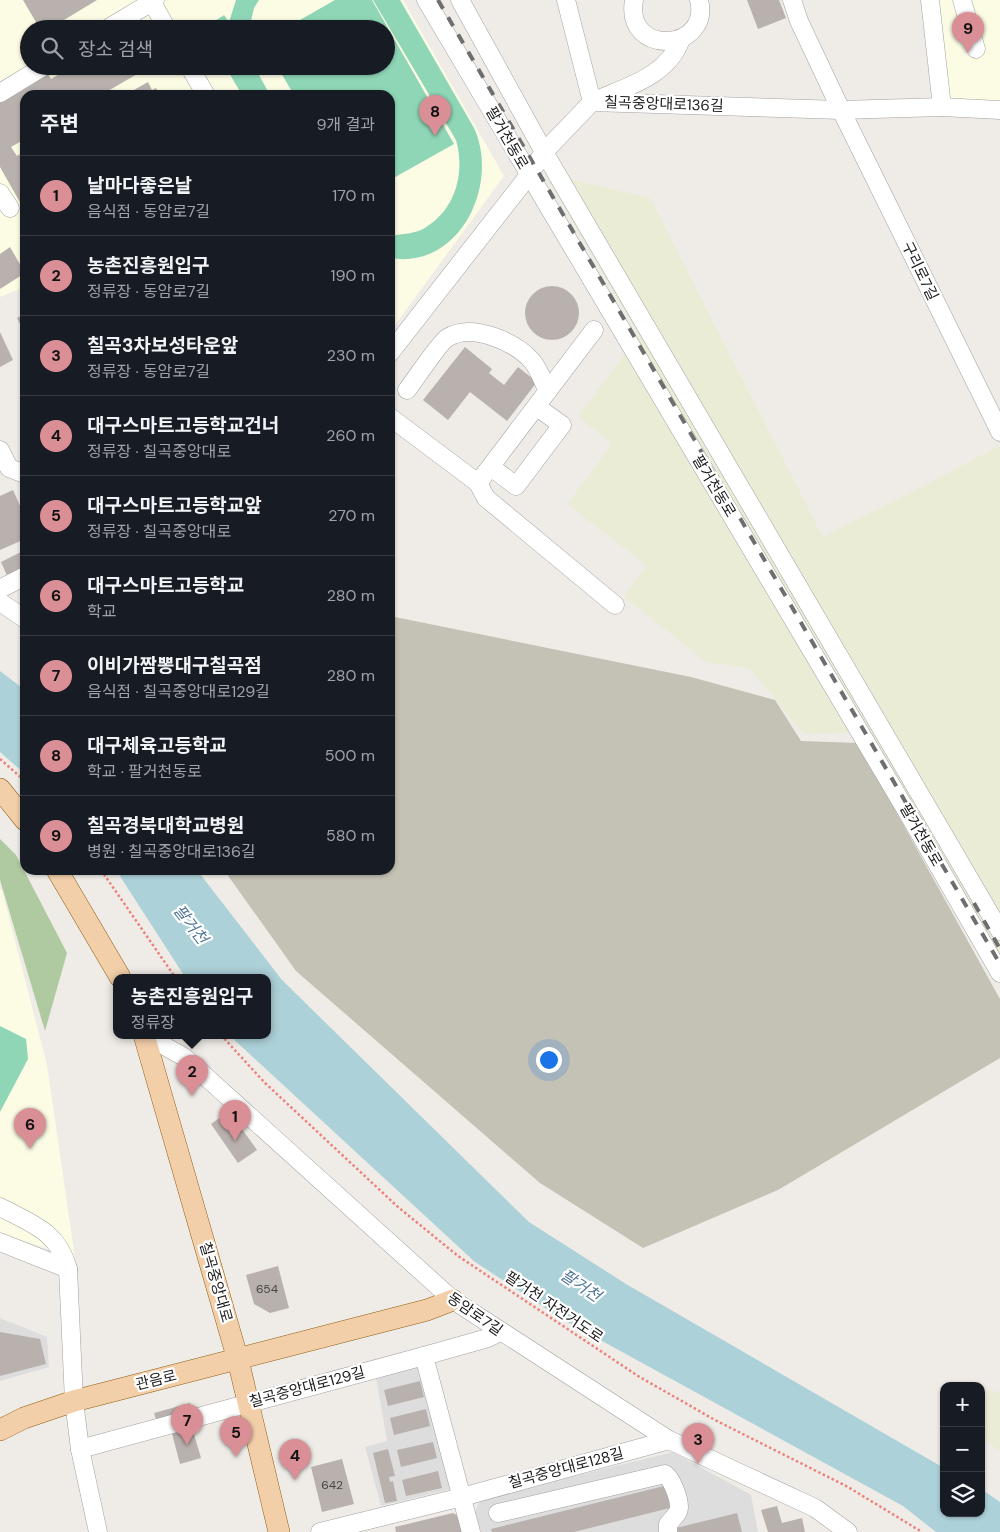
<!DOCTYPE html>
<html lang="ko">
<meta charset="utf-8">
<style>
:root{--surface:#171b24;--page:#20242c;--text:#f1f3f6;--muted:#9ea1a6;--line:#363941;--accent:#d98f95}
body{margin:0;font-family:"DM Sans","Noto Sans KR",sans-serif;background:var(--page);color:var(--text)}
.controls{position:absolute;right:15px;bottom:15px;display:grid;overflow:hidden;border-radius:10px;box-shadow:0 1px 4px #0004}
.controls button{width:45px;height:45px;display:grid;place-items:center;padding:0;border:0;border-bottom:1px solid var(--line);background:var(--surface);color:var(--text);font:25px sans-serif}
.you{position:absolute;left:548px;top:1059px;width:18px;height:18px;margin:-12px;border:4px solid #fff;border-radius:50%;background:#1a73e8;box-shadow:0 0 0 8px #1a73e833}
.badge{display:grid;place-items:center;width:32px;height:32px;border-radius:50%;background:var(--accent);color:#111;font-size:16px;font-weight:700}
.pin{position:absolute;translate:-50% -41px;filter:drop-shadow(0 1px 2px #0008)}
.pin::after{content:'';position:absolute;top:26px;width:18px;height:15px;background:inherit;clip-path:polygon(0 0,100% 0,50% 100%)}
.popup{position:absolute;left:113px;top:974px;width:158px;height:65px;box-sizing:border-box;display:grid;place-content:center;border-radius:10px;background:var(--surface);filter:drop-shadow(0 1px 4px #0005);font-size:16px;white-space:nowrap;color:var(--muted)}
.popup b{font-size:19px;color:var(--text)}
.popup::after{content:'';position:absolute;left:50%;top:100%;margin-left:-10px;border:10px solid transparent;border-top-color:var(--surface)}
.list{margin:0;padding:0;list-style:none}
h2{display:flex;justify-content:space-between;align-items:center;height:65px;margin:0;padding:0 20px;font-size:21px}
h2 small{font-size:16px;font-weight:400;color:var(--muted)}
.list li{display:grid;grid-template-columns:32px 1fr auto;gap:15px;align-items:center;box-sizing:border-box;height:80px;padding:0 20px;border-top:1px solid var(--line)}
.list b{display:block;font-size:19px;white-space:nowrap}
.list p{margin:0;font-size:16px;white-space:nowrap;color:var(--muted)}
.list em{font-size:16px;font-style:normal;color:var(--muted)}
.icon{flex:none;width:28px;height:28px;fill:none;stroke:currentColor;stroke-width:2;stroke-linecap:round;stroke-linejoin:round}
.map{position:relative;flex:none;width:1000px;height:1532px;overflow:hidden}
.search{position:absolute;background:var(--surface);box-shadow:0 1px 4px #0004;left:20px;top:20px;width:375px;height:55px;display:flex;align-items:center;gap:12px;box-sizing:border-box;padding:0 18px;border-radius:28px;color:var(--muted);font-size:19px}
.panel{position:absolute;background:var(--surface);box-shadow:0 1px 4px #0004;left:20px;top:90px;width:375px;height:785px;border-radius:15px}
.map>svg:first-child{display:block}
.residential{fill:#dedddd}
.education{fill:#fcfbe4;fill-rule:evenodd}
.construction{fill:#c3c2b4}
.farmland{fill:#ebecd5}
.forest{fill:#afcaa1}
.pitch{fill:#8ed6b6}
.water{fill:#add1d8}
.building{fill:#b9b1ad}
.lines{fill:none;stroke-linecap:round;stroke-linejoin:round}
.minor-casing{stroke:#a1a1a1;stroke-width:19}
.major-casing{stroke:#8c5d10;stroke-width:22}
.path{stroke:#ec827c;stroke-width:2.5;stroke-dasharray:2.5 2.5;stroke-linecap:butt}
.minor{stroke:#fff;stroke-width:18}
.major{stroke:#f2cfa9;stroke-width:21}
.rail{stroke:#6e6e6e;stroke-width:4;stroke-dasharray:10 10;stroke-linecap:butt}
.labels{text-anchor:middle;stroke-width:4.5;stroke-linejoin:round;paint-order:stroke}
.number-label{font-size:12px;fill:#464443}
.street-label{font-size:15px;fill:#202020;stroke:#fff}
.water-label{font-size:16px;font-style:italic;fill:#4f7797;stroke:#fff}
</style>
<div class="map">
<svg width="1000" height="1532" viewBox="0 0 1000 1532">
<rect width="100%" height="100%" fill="#efece7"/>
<g class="residential">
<polygon points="0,1318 47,1337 49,1367 0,1381"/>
<polygon points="422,1365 451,1489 381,1506 365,1447 387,1441 376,1377"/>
<polygon points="673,1452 751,1495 758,1532 481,1532 475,1511 481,1499"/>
</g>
<g class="education">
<path d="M 0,0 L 403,0 L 504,176 L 390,332 L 390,95 L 25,95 L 25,287 L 0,297 ZM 29,29 L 386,29 L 386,66 L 29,66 Z"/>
<polygon points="923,0 1000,0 1000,113 950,107"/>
<polygon points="0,889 2,890 47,1065 75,1258 0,1233"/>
</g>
<polygon class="construction" points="390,616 691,677 775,700 801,741 858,743 1000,999 1000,1058 778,1190 643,1248 540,1183 296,971 224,870 390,870"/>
<g class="farmland">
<polygon points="544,173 650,198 823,537 1000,446 1000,958 855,732 804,734 749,668 706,662 624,597 646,565 567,504 612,444 578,416 639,336"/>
<polygon points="990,1389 1000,1393 1000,1451 981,1437 981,1403"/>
</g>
<polygon class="forest" points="0,839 16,855 67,953 45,1031 0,880"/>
<g class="pitch">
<polygon points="236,0 259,0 254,8 249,29 203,29 224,15 229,22"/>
<polygon points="335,0 372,0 454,144 390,180 390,95 294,95 277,66 386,66 386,29 284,29"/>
<path d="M 373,0 L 400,0 L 474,128 C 500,184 460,270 390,258 L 390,236 C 400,234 412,234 421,230 C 454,213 466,175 456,140 Z"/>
<polygon points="225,66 254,66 270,95 242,95"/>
<polygon points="0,1026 26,1039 28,1059 0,1112"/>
</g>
<g class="water">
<polygon points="0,671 25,690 25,774 0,752"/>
<polygon points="116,870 197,870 282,980 529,1222 626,1284 944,1468 944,1513 981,1513 981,1489 1000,1502 1000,1532 936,1532 903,1506 562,1319 475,1262 229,1035 267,1035 267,977 185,977"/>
</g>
<g class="building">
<polygon points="23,0 97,0 49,29 40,29"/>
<polygon points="747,0 779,0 786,18 758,29"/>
<polygon points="73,66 151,66 101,95 25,95 25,139 11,147 17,156 25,151 25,211 0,167 0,102 48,74 51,79"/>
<polygon points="148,82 152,90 156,88 160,95 125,95"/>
<polygon points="10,247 25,273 0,289 0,254"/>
<circle cx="552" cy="313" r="27"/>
<polygon points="25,314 25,334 17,318"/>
<polygon points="0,332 13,360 0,367"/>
<polygon points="465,347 492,369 489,373 504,385 518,367 537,382 507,421 470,392 448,420 423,400"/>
<polygon points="13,490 25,517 25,539 0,550 0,496"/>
<polygon points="25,550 25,573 9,580 1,562"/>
<polygon points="229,1111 257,1150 238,1163 211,1124"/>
<polygon points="278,1266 289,1308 270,1313 254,1304 246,1275"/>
<polygon points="0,1332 40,1339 46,1364 0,1376"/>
<polygon points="420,1381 424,1397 388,1406 384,1390"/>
<polygon points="190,1403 192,1412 157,1422 154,1413"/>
<polygon points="426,1409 430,1426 394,1435 390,1418"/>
<polygon points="191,1424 201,1458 180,1464 171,1430"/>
<polygon points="433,1442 437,1458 401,1467 397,1450"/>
<polygon points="388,1449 395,1476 389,1477 390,1482 393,1481 397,1501 385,1503 373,1453"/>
<polygon points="342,1459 354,1504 322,1512 311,1467"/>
<polygon points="438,1471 442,1488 406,1496 402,1480"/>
<polygon points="668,1485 674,1507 574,1532 492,1532 491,1529"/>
<polygon points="777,1506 782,1523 802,1518 805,1532 768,1532 761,1510"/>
<polygon points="453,1513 458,1516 462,1532 396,1532 395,1527"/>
<polygon points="737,1513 742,1532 678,1532 676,1528"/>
</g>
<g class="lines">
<g class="minor-casing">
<g id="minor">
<polyline points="426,0 909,815 1000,973"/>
<polyline points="460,0 544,152 1000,931"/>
<path d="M 566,0 L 592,102 C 625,87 668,77 681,39"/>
<path d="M 634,0 C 624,58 712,51 699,0"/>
<polyline points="792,0 799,21 841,110 1000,432"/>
<polyline points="930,0 942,107"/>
<polyline points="962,0 976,49"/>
<polyline points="152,2 167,29"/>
<polyline points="107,29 155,0"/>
<polyline points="189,66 206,95"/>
<polyline points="0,93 44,66"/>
<polyline points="0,193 10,208"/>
<polyline points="390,353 529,175 544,152 592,102 841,110 942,107 1000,110"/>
<path d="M 407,390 C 414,381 440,342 447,338 C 472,322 515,342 532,361 C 539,369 543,382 548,391"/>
<polyline points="390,417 478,483 594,330"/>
<polyline points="0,450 9,468 25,474"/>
<polyline points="491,467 516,486 562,425 537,407"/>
<polyline points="478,483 486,498 615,605"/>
<polyline points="0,589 25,576"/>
<polyline points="0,602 25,619"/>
<polyline points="145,1035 184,1057 453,1300 669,1440 815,1508 848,1532"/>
<path d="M 0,1207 C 32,1224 58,1231 68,1269 L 74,1401 L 80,1449 L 98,1532"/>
<polyline points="0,1242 68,1269"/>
<polyline points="424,1356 471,1532"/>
<polyline points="80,1449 424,1356 488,1338 500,1332"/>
<path d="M 498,1513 L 665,1474 C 672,1479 679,1498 679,1507 C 679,1514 672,1519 668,1524 L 668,1532"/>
<polyline points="320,1532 462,1497 669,1440"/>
</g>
</g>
<g class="major-casing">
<g id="major">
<polyline points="0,789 25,820"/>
<polyline points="57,870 120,977"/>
<polyline points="144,1035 238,1360 279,1532"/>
<polyline points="0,1430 24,1418 74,1401 427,1310 453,1300"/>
</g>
</g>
<g class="path">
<polyline points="0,759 25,781"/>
<polyline points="101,870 175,977"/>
<polyline points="221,1035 265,1083 398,1207 458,1256 638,1376 715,1420 848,1487 922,1532"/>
</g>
<use href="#minor" class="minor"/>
<use href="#major" class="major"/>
<g class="rail">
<polyline points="438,0 1000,964"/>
<polyline points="974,903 1000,949"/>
</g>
</g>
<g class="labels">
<g class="number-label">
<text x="267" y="1293">654</text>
<text x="332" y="1489">642</text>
</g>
<g class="street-label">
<text transform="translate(664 104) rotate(2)" y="5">칠곡중앙대로136길</text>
<text transform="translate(507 138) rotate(60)" y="5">팔거천동로</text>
<text transform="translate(920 271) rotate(64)" y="5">구리로7길</text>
<text transform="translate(714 486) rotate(59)" y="5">팔거천동로</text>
<text transform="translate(921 835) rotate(60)" y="5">팔거천동로</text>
<text transform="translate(216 1282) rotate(74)" y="5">칠곡중앙대로</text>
<text transform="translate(554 1307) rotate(34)" y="5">팔거천 자전거도로</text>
<text transform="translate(475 1314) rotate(35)" y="5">동암로7길</text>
<text transform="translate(156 1380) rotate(-14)" y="5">관음로</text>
<text transform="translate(307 1387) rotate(-15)" y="5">칠곡중앙대로129길</text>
<text transform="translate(566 1468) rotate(-15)" y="5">칠곡중앙대로128길</text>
</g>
<g class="water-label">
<text transform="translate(191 924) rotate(52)" y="6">팔거천</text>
<text transform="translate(581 1285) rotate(34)" y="6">팔거천</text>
</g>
</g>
</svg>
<div class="controls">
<button>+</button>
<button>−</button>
<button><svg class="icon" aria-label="layers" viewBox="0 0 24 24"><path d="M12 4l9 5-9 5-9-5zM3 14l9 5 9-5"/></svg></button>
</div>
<div class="you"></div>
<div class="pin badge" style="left:235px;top:1141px">1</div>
<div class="pin badge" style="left:192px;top:1096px">2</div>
<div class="popup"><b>농촌진흥원입구</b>정류장</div>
<div class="pin badge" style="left:698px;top:1464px">3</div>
<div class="pin badge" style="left:295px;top:1480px">4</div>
<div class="pin badge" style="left:236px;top:1457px">5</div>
<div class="pin badge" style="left:30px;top:1149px">6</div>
<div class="pin badge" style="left:187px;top:1445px">7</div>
<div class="pin badge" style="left:435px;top:136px">8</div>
<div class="pin badge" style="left:968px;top:53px">9</div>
<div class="search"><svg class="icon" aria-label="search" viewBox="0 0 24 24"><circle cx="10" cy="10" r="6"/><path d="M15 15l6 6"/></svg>장소 검색</div>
<section class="panel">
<h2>주변<small>9개 결과</small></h2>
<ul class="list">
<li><span class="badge">1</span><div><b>날마다좋은날</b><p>음식점 · 동암로7길</p></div><em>170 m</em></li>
<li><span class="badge">2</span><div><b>농촌진흥원입구</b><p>정류장 · 동암로7길</p></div><em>190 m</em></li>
<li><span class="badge">3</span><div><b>칠곡3차보성타운앞</b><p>정류장 · 동암로7길</p></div><em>230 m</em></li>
<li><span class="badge">4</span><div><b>대구스마트고등학교건너</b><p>정류장 · 칠곡중앙대로</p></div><em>260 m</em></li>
<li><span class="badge">5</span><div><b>대구스마트고등학교앞</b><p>정류장 · 칠곡중앙대로</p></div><em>270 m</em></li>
<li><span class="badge">6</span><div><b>대구스마트고등학교</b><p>학교</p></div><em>280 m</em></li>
<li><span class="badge">7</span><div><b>이비가짬뽕대구칠곡점</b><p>음식점 · 칠곡중앙대로129길</p></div><em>280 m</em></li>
<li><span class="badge">8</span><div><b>대구체육고등학교</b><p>학교 · 팔거천동로</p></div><em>500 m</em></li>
<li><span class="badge">9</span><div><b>칠곡경북대학교병원</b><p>병원 · 칠곡중앙대로136길</p></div><em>580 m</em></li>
</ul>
</section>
</div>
